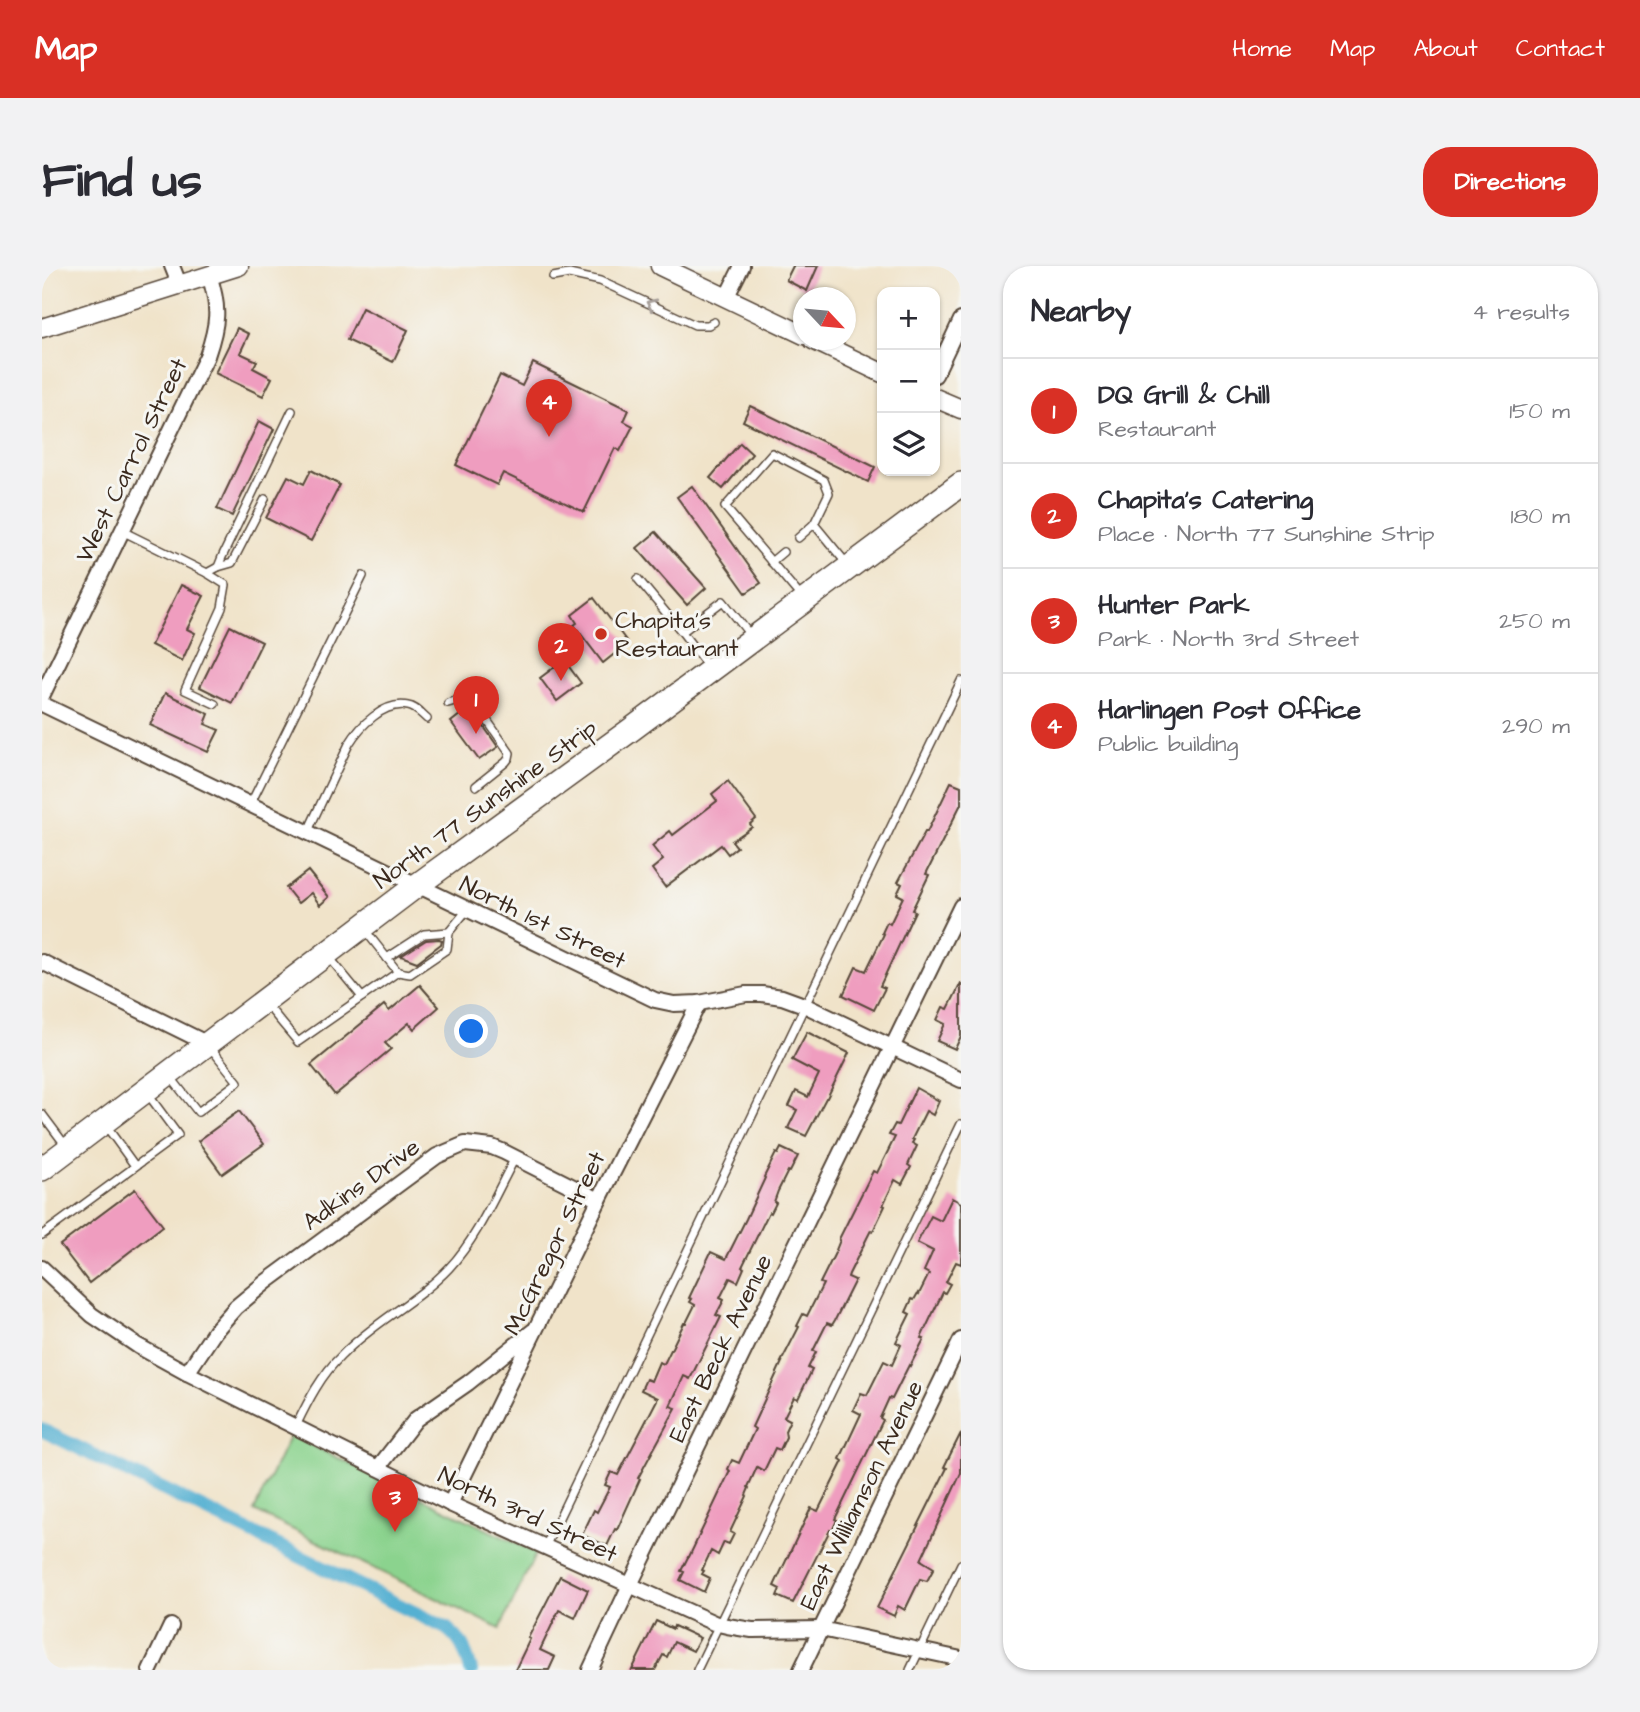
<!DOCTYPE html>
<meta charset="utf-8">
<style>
:root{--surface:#fff;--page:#f2f2f3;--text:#2b2b33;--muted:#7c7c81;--line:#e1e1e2;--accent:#d93025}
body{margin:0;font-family:"Architects Daughter",sans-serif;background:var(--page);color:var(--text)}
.controls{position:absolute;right:21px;top:21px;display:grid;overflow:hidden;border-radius:14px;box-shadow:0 2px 5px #0004}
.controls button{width:63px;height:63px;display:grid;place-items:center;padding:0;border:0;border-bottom:2px solid var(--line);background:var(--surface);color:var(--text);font:35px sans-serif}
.compass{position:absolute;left:751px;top:21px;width:63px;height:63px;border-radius:50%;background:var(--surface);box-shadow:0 2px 5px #0004;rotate:116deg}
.you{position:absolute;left:430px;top:766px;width:24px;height:24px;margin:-18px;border:5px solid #fff;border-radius:50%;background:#1a73e8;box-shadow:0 0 0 10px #1a73e833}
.badge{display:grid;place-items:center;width:46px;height:46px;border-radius:50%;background:var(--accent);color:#fff;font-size:23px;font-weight:700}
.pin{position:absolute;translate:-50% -58px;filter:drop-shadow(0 2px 4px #0008)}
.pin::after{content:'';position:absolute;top:37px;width:24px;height:21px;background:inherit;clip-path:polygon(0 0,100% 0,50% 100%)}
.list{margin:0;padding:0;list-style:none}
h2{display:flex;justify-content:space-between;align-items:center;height:91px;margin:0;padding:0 28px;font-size:30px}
h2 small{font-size:23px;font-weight:400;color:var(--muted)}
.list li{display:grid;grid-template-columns:46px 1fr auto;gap:21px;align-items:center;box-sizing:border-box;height:105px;padding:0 28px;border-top:2px solid var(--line)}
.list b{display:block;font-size:26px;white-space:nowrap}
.list p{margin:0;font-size:23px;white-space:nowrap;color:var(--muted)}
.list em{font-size:23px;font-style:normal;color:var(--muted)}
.icon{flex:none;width:38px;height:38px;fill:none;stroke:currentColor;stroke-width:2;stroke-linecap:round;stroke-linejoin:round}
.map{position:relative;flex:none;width:919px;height:1404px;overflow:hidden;border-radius:28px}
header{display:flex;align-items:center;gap:42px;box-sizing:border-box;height:98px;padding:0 35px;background:var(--accent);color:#fff}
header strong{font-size:33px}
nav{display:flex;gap:38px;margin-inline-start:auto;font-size:24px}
.intro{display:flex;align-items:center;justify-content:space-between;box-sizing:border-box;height:168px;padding:0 42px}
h1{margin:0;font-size:49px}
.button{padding:18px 32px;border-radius:28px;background:var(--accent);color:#fff;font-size:24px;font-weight:700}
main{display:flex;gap:42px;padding:0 42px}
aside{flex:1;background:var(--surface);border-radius:28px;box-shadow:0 2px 5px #0004}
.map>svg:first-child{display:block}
.green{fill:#8bd38e;stroke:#637e56;stroke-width:2}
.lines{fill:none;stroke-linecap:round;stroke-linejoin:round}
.canal{stroke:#54b0d2;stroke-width:14}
.building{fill:#ef9dbf}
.service-casing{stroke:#564638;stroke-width:10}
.minor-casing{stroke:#564638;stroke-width:18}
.tertiary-casing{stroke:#564638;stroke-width:21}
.primary-casing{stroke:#564638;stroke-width:26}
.service{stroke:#fff;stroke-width:7}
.minor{stroke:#fff;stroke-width:14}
.tertiary{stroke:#fff;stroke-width:18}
.primary{stroke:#fff;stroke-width:23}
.oneway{stroke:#a79f9a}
.poi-dot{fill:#c8321e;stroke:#f6f6f2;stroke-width:2.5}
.labels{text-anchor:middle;stroke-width:6;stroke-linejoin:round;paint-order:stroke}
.street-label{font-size:24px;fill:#3b2a1e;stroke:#f6f6f2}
.poi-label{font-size:24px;fill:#3b2a1e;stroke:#f6f6f2;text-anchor:start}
</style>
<header>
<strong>Map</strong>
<nav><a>Home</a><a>Map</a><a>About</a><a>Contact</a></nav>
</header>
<div class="intro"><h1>Find us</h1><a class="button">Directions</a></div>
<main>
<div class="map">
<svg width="919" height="1404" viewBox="0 0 919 1404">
<rect width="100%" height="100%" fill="#f6f6f2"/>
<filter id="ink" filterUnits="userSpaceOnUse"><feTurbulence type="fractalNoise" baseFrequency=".0143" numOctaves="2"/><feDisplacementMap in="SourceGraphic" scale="14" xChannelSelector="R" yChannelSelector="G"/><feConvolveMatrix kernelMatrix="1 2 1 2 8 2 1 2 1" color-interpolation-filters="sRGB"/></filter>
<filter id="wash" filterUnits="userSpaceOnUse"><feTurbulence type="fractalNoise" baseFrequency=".00686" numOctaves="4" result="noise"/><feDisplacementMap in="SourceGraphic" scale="28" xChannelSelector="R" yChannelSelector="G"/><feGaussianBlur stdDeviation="1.57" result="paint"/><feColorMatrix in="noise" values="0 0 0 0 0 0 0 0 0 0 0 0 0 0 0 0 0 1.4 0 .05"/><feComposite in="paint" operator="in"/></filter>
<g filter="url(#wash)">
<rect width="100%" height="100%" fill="#f0e3c9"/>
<polygon class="green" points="248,1169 494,1287 458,1363 212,1245"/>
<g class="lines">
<path class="canal" d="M 0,1164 L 404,1362 C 421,1375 423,1385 429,1404"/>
</g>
<g id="blocks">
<g class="building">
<polygon points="751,0 776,0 765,25 744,14"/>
<polygon points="320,42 366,64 351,96 305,74"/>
<polygon points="195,62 207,68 198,87 215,95 211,102 230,112 221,130 173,107"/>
<polygon points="491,97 587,144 582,155 591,160 578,185 573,182 542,246 461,207 455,219 414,199 458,109 480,120"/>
<polygon points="708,140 833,201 826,216 701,155"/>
<polygon points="217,155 232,163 190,250 175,243"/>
<polygon points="698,177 710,188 681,223 668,212"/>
<polygon points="269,204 298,219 269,275 224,252 246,210 262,218"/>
<polygon points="650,220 719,317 704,327 635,231"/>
<polygon points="614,266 664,322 645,339 595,282"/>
<polygon points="139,319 162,330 145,363 153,367 140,395 109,379"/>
<polygon points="552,332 586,377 561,397 532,359 535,357 530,349"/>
<polygon points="188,360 220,376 190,437 158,421"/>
<polygon points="522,394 539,417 515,435 498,412"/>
<polygon points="123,427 167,448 163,458 177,464 166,486 108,459"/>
<polygon points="428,441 456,481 437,494 409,456"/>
<polygon points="686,515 714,553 708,558 710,561 690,575 695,581 686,588 679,579 623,621 610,603 621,594 610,580 628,565 631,569 675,535 670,528"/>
<polygon points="909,516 919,520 919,538 884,608 887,609 870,644 873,645 838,720 843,722 832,744 801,729 814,701 824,705 842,668 840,667 845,656 848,658 861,631 855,628 860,618 856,616 883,566 885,566"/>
<polygon points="266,605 287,631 278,639 269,627 256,637 244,622"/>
<polygon points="397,673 400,674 399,678 375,696 359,690 384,674"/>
<polygon points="919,717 919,770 913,783 895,775 903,758 895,754 901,741 906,743"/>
<polygon points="378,719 397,741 372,763 367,757 343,777 349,783 293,829 269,799 342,739 347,745"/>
<polygon points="765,766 807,787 785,832 784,832 764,870 746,862 755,844 747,840 754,825 766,831 777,808 750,794"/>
<polygon points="874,822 897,835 891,849 884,845 870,873 872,874 870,877 875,880 866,899 869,901 860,918 853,914 841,939 843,940 831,965 829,964 807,1008 806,1011 813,1014 793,1054 790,1059 785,1057 771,1085 774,1086 766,1102 770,1104 756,1133 752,1131 742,1151 748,1154 743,1165 744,1171 738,1184 733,1182 722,1205 715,1201 706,1221 707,1222 704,1229 705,1230 688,1266 692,1268 687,1278 682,1276 676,1289 669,1285 660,1304 662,1305 660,1308 668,1312 662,1326 638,1314 642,1306 639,1305 646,1291 647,1291 688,1205 686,1203 690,1194 697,1197 713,1163 710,1161 740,1096 739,1096 757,1061 755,1060 761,1048 765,1050 781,1018 778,1017 792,989 798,974 797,973 831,905 835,907 853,871 847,869 853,858 856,859"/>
<polygon points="197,845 222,878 180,908 156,875"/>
<polygon points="739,882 756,890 748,906 746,905 736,925 732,936 734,937 729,947 727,946 700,1001 702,1002 696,1016 688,1012 678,1032 682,1034 674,1049 679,1051 648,1113 642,1110 628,1140 634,1142 596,1212 598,1213 575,1264 573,1263 565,1280 540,1269 552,1244 555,1246 568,1221 563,1219 569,1206 576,1209 616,1132 599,1124 604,1113 609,1115 617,1096 622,1098 642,1057 644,1057 653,1039 648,1036 650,1033 647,1032 669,986 684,993 704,953 723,912 722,911 734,887 736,888"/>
<polygon points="93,923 121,960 47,1017 18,979"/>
<polygon points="910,932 919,937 919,998 914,996 904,1016 908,1018 903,1027 901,1026 879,1072 882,1073 868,1100 867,1099 850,1133 847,1132 838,1152 841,1154 793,1253 795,1254 790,1265 788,1264 751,1337 735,1330 738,1323 732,1320 769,1242 776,1245 801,1195 798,1193 819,1148 811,1144 819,1127 825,1129 842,1095 850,1099 859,1079 854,1076 868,1048 864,1046 870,1033 872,1034 876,1027 877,1028 887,1008 882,1005 891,985 875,977 889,950 899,955"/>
<polygon points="919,1167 919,1207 879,1294 892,1302 885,1315 878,1313 863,1344 856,1340 852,1350 835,1342 905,1202 902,1201"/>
<polygon points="518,1310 546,1324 533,1352 517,1344 498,1384 513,1391 507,1404 473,1404 488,1373 486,1372"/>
<polygon points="614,1355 631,1363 632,1360 658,1372 651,1385 632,1376 625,1391 621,1389 613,1404 590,1404"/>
</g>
</g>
</g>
<g filter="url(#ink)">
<use href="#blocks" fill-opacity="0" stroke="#564638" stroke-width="2"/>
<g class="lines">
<g class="service-casing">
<g id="service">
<polyline points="511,11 527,8 558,15 653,59 666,59 672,56"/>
<polyline points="80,265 165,307 184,319 180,342 143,424 173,438"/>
<polyline points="756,272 772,258"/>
<polyline points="729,296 741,286"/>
<polyline points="176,301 190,297 223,233"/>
<polyline points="165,307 176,301 180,291 250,145"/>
<polyline points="596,313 640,366 681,335 709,370"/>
<polyline points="760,332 683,241 730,187 782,214 787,227 772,258 805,298"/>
<polyline points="640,366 667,402"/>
<path d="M 406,437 C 416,434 424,431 433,437 L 468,487 L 467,492 L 464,496 L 434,520"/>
<polyline points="208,539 321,310"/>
<path d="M 265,567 L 307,478 C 318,460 342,435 366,440 C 374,441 379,448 385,453"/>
<polyline points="322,663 356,706 368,708 405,683 407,666 425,644"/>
<polyline points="287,691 320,731"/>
<polyline points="345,692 382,668 407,666"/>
<polyline points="225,739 256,776 356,706"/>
<polyline points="127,809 156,846 196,816 168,781"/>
<polyline points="0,848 24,880"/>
<polyline points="64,860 93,900"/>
<polyline points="0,969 136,869 105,827"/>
<path d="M 254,1160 C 266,1135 279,1109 300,1089 C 332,1056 376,1035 407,1002 C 436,971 453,929 473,892"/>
<polyline points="503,1281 919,415"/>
<polyline points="655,1404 919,858"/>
<polyline points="868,1404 919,1298"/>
</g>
</g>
<g class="minor-casing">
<g id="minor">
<polyline points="130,0 134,10 133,21"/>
<polyline points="684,32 700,0"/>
<polyline points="893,109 919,54"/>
<path d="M 0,430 L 165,90 C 176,58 178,42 167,9"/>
<polyline points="0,438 613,734 632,738 657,737 704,728 720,728 740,731 762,739 919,814"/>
<polyline points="0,696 166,778"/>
<polyline points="0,1002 50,1049 96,1080 145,1107 408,1238 672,1357 685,1360 710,1364 779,1363 919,1393"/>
<polyline points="145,1107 173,1065 194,1041 224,1016 395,890 423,878 450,881 462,886 557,934"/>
<polyline points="336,1202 374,1153 426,1117 491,1065"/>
<polyline points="408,1238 557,934 657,737"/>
<polyline points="108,1404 129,1360"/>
<polyline points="548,1404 588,1319 919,640"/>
<polyline points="759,1404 919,1074"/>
</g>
</g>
<g class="tertiary-casing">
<g id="tertiary">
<polyline points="618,0 762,69"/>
<polyline points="0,62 197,0"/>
<polyline points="771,74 840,107"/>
<polyline points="893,132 919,143"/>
</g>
</g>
<g class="primary-casing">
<polyline id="primary" points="0,903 374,620 590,463 919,218"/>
</g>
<use href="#service" class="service"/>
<use href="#minor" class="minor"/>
<use href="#tertiary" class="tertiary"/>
<use href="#primary" class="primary"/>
</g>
<defs><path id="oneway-chevron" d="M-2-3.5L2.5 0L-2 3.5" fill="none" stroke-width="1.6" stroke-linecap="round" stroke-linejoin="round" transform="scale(1.75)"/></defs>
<use class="oneway" href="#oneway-chevron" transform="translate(609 38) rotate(-155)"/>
</g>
<circle class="poi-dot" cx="559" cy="368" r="7"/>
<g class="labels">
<g class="street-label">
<text transform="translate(89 194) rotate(-64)" y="8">West Carrol Street</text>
<text transform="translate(443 538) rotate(-36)" y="8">North 77 Sunshine Strip</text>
<text transform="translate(501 656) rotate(26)" y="8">North 1st Street</text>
<text transform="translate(319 918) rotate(-36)" y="8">Adkins Drive</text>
<text transform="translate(512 977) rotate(-64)" y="8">McGregor Street</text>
<text transform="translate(678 1082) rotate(-64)" y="8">East Beck Avenue</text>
<text transform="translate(819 1229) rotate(-64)" y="8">East Williamson Avenue</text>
<text transform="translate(486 1248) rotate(25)" y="8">North 3rd Street</text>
</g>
<g class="poi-label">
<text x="573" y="362">Chapita's<tspan x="573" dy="28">Restaurant</tspan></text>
</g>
</g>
</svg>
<div class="controls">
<button>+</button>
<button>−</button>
<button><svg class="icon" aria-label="layers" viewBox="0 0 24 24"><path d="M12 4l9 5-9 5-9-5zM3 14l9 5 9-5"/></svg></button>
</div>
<svg class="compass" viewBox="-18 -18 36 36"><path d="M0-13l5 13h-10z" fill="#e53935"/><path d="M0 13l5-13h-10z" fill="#7c7c81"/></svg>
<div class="you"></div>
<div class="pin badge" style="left:434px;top:468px">1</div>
<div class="pin badge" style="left:519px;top:415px">2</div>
<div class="pin badge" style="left:353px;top:1266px">3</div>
<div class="pin badge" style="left:507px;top:171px">4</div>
</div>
<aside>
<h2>Nearby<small>4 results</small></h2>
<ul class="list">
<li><span class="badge">1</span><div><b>DQ Grill &amp; Chill</b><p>Restaurant</p></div><em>150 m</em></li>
<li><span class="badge">2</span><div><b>Chapita's Catering</b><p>Place · North 77 Sunshine Strip</p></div><em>180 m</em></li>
<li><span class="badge">3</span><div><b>Hunter Park</b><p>Park · North 3rd Street</p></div><em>250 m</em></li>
<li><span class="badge">4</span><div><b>Harlingen Post Office</b><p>Public building</p></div><em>290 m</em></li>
</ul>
</aside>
</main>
